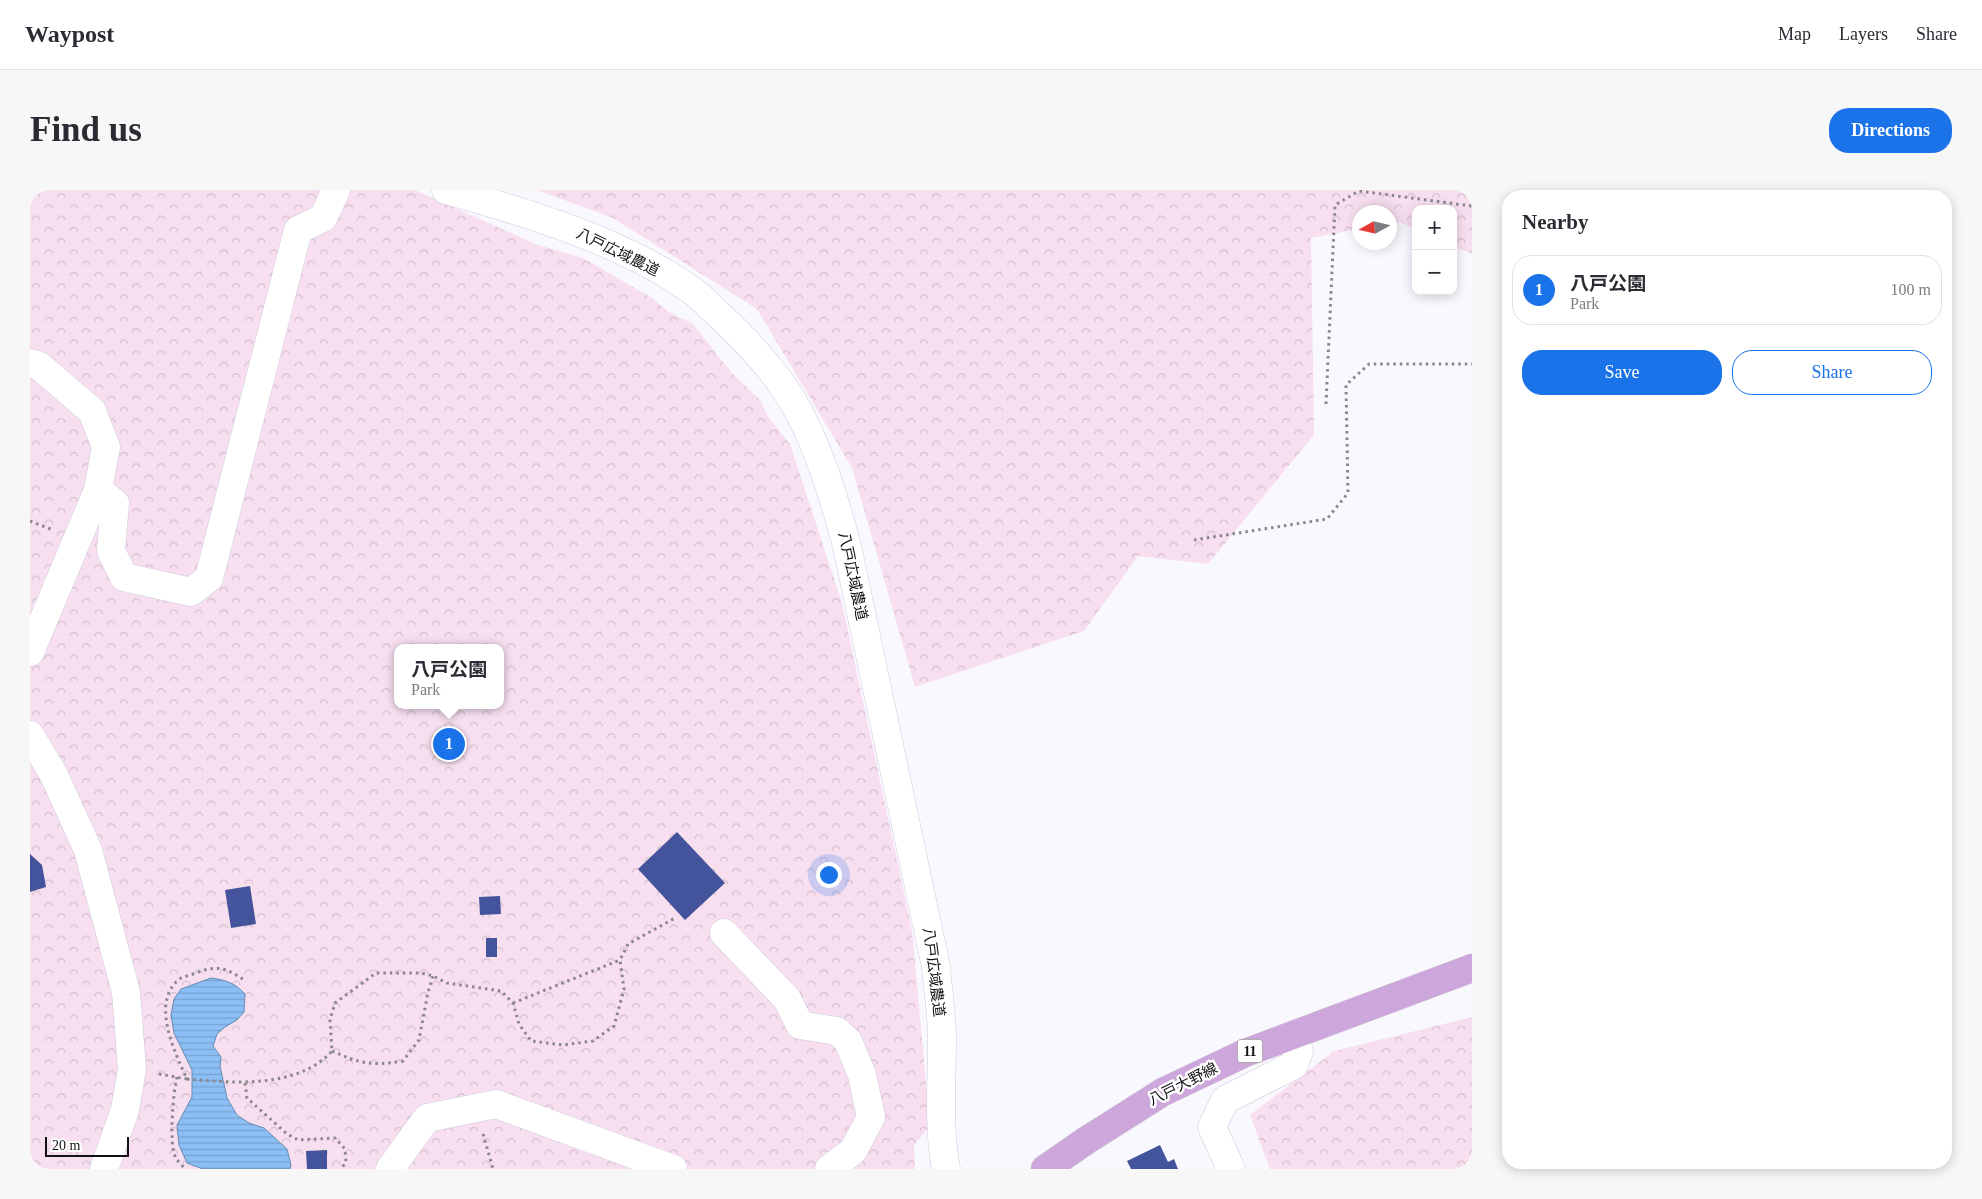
<!DOCTYPE html>
<meta charset="utf-8">
<style>
:root{--surface:#fff;--page:#f7f7f7;--text:#2b2b33;--muted:#7c7c81;--line:#e1e1e2;--accent:#1a73e8}
body{margin:0;font-family:"Times New Roman","Noto Sans JP",serif;background:var(--page);color:var(--text)}
.controls{position:absolute;right:15px;top:15px;display:grid;overflow:hidden;border-radius:10px;box-shadow:0 2px 12px #0003}
.controls button{width:45px;height:45px;display:grid;place-items:center;padding:0;border:0;border-bottom:1px solid var(--line);background:var(--surface);color:var(--text);font:25px sans-serif}
.compass{position:absolute;left:1322px;top:15px;width:45px;height:45px;border-radius:50%;background:var(--surface);box-shadow:0 2px 12px #0003;rotate:262deg}
.scale{position:absolute;left:15px;bottom:12px;width:84px;box-sizing:border-box;padding-left:5px;border:2px solid #121116;border-top:0;font-size:14px;line-height:18px;white-space:nowrap;color:#121116;-webkit-text-stroke:4px #fff;paint-order:stroke}
.you{position:absolute;left:798px;top:684px;width:18px;height:18px;margin:-12px;border:4px solid #fff;border-radius:50%;background:#1a73e8;box-shadow:0 0 0 8px #1a73e833}
.badge{display:grid;place-items:center;width:32px;height:32px;border-radius:50%;background:var(--accent);color:#fff;font-size:16px;font-weight:700}
.pin{position:absolute;translate:-50% -50%;border:2px solid #fff;box-shadow:0 1px 5px #0006}
.popup{position:absolute;left:364px;top:454px;width:110px;height:65px;box-sizing:border-box;display:grid;place-content:center;border-radius:10px;background:var(--surface);filter:drop-shadow(0 1px 4px #0005);font-size:16px;white-space:nowrap;color:var(--muted)}
.popup b{font-size:19px;color:var(--text)}
.popup::after{content:'';position:absolute;left:50%;top:100%;margin-left:-10px;border:10px solid transparent;border-top-color:var(--surface)}
.list{margin:0;padding:0;list-style:none}
h2{display:flex;justify-content:space-between;align-items:center;height:65px;margin:0;padding:0 20px;font-size:21px}
h2 small{font-size:16px;font-weight:400;color:var(--muted)}
.list li{display:grid;grid-template-columns:32px 1fr auto;gap:15px;align-items:center;box-sizing:border-box;height:70px;margin:0 10px 10px;padding:0 10px;border:1px solid var(--line);border-radius:20px}
.list b{display:block;font-size:19px;white-space:nowrap}
.list p{margin:0;font-size:16px;white-space:nowrap;color:var(--muted)}
.list em{font-size:16px;font-style:normal;color:var(--muted)}
.actions{display:flex;gap:10px;padding:15px 20px}
.actions a{flex:1;padding:11px 0;border:1px solid var(--accent);border-radius:20px;text-align:center;font-size:18px;color:var(--accent)}
.actions .main{background:var(--accent);color:#fff}
.map{position:relative;flex:none;width:1442px;height:979px;overflow:hidden;border-radius:20px}
header{display:flex;align-items:center;gap:30px;box-sizing:border-box;height:70px;padding:0 25px;background:var(--surface);border-bottom:1px solid var(--line)}
header strong{font-size:24px}
nav{display:flex;gap:28px;margin-inline-start:auto;font-size:18px}
.intro{display:flex;align-items:center;justify-content:space-between;box-sizing:border-box;height:120px;padding:0 30px}
h1{margin:0;font-size:35px}
.button{padding:12px 22px;border-radius:20px;background:var(--accent);color:#fff;font-size:18px;font-weight:700}
main{display:flex;gap:30px;padding:0 30px}
aside{flex:1;background:var(--surface);border-radius:20px;box-shadow:0 2px 12px #0003}
.map>svg:first-child{display:block}
.forest{fill:url(#forest-crowns);fill-rule:evenodd}
.water{fill:url(#water-rules);stroke:#678bb2}
.building{fill:#43549c}
.lines{fill:none;stroke-linecap:round;stroke-linejoin:round}
.minor-casing{stroke:#cdcbda;stroke-width:29}
.major-casing{stroke:#d4d4d5;stroke-width:29}
.path{stroke:#89878d;stroke-width:3;stroke-dasharray:2.5 4;stroke-linecap:butt}
.minor{stroke:#fff;stroke-width:28}
.major{stroke:#cda7dc;stroke-width:28}
.labels{text-anchor:middle;stroke-width:5;stroke-linejoin:round;paint-order:stroke}
.shield{fill:#fff;stroke:#59585c;stroke-width:1}
.shield-label{font-size:14px;font-weight:bold;fill:#121116}
.street-label{font-size:15px;fill:#121116;stroke:#fff}
</style>
<header>
<strong>Waypost</strong>
<nav><a>Map</a><a>Layers</a><a>Share</a></nav>
</header>
<div class="intro"><h1>Find us</h1><a class="button">Directions</a></div>
<main>
<div class="map">
<svg width="1442" height="979" viewBox="0 0 1442 979">
<defs>
<pattern id="forest-crowns" width="20" height="18" patternUnits="userSpaceOnUse" patternTransform="scale(1.25)"><rect width="20" height="18" fill="#f8dff0"/><path d="M2 6a3 3 0 1 1 6 0M12 15a3 3 0 1 1 6 0" fill="none" stroke="#d4becd"/></pattern>
<pattern id="water-rules" width="6" height="5" patternUnits="userSpaceOnUse" patternTransform="scale(1.25)"><rect width="6" height="5" fill="#8bbff5"/><path d="M0 2.5h6" fill="none" stroke="#77a3d1"/></pattern>
</defs>
<rect width="100%" height="100%" fill="#faf8ff"/>
<g class="forest">
<path d="M 0,0 L 385,0 L 505,54 L 553,68 L 622,108 L 637,121 L 663,134 L 701,182 L 730,210 L 739,228 L 760,254 L 812,413 L 882,740 L 900,936 L 884,955 L 885,979 L 0,979 ZM 368,458 L 470,458 L 470,515 L 368,515 Z"/>
<polygon points="507,0 1442,0 1442,64 1423,56 1423,19 1386,19 1386,39 1369,32 1360,34 1360,22 1330,22 1329,39 1281,48 1284,245 1178,374 1108,366 1054,441 885,497 822,278 727,119 583,28"/>
<polygon points="1442,827 1442,979 1240,979 1220,925 1304,861"/>
</g>
<path class="water" d="M 181,788 C 196,790 205,793 215,804 L 214,822 L 207,830 L 195,837 L 187,844 L 183,856 L 191,867 L 190,876 L 197,908 L 207,925 L 219,933 L 234,938 L 257,959 L 261,975 L 260,979 L 173,979 L 157,973 L 149,955 L 147,935 L 162,907 L 162,880 L 144,843 L 141,825 L 144,809 L 151,799 Z"/>
<g class="building">
<polygon points="647,642 695,693 655,730 608,679"/>
<polygon points="0,664 12,675 16,697 0,702"/>
<polygon points="220,696 226,734 201,738 195,700"/>
<polygon points="470,706 471,724 450,725 449,707"/>
<rect x="456" y="748" width="11" height="19"/>
<polygon points="1130,955 1138,972 1144,969 1148,979 1101,979 1097,971"/>
<polygon points="297,960 297,979 277,979 276,961"/>
</g>
<g class="lines">
<g class="minor-casing">
<g id="minor">
<path d="M 416,0 C 496,22 597,53 664,102 C 673,109 681,118 689,125 C 716,150 741,176 761,208 C 788,254 803,304 817,356 L 906,777 C 908,801 912,825 912,849 C 912,892 908,936 916,979"/>
<polyline points="0,173 8,175 62,221 76,257 68,300"/>
<polyline points="0,462 68,300 85,313 81,361 94,387 161,402 179,388 268,40 293,28 306,0"/>
<polyline points="0,545 24,585 58,660 96,802 102,879 95,920 74,979"/>
<polyline points="694,743 757,809 770,835 807,841 818,851 832,885 841,927 823,961 799,979"/>
<polyline points="360,979 397,928 466,914 643,979"/>
<polyline points="1201,979 1182,937 1195,910 1264,875 1269,861 1264,845"/>
</g>
</g>
<g class="major-casing">
<polyline id="major" points="1015,979 1057,950 1133,902 1215,863 1442,778"/>
</g>
<g class="path">
<polyline points="1296,214 1305,15 1329,1 1442,16"/>
<polyline points="0,331 23,340"/>
<polyline points="1164,350 1297,329 1318,303 1316,195 1339,174 1442,174"/>
<polyline points="483,813 590,770"/>
<path d="M 302,861 C 331,874 341,876 373,871 L 389,850 L 398,802 L 403,786"/>
<path d="M 129,884 L 157,889 C 145,863 119,810 151,788 C 155,786 161,785 166,783 C 189,774 197,779 216,791"/>
<path d="M 147,887 C 143,902 139,954 145,966 C 147,971 152,975 155,979"/>
<path d="M 157,889 C 203,893 268,899 302,861 L 300,830 L 305,813 L 346,783 L 391,783 L 403,786 L 417,793 L 471,801 L 483,813 L 489,834 L 501,851 L 533,855 L 563,851 L 584,836 L 594,799 L 590,770 L 598,754 L 645,728"/>
<polyline points="215,893 217,908 257,944 268,950 305,948 315,959 316,972 311,979"/>
<polyline points="453,944 463,979"/>
</g>
<use href="#minor" class="minor"/>
<use href="#major" class="major"/>
</g>
<g class="labels">
<rect class="shield" x="1207.5" y="849.5" width="25" height="23" rx="4"/>
<g class="shield-label">
<text x="1220" y="866">11</text>
</g>
<g class="street-label">
<text transform="translate(588 62) rotate(26)" y="5">八戸広域農道</text>
<text transform="translate(823 386) rotate(78)" y="5">八戸広域農道</text>
<text transform="translate(904 782) rotate(83)" y="5">八戸広域農道</text>
<text transform="translate(1153 894) rotate(-27)" y="5">八戸大野線</text>
</g>
</g>
</svg>
<div class="controls">
<button>+</button>
<button>−</button>
</div>
<svg class="compass" viewBox="-18 -18 36 36"><path d="M0-13l5 13h-10z" fill="#e53935"/><path d="M0 13l5-13h-10z" fill="#7c7c81"/></svg>
<div class="scale">20 m</div>
<div class="you"></div>
<div class="pin badge" style="left:419px;top:554px">1</div>
<div class="popup"><b>八戸公園</b>Park</div>
</div>
<aside>
<h2>Nearby<small></small></h2>
<ul class="list">
<li><span class="badge">1</span><div><b>八戸公園</b><p>Park</p></div><em>100 m</em></li>
</ul>
<div class="actions"><a class="main">Save</a><a>Share</a></div>
</aside>
</main>
